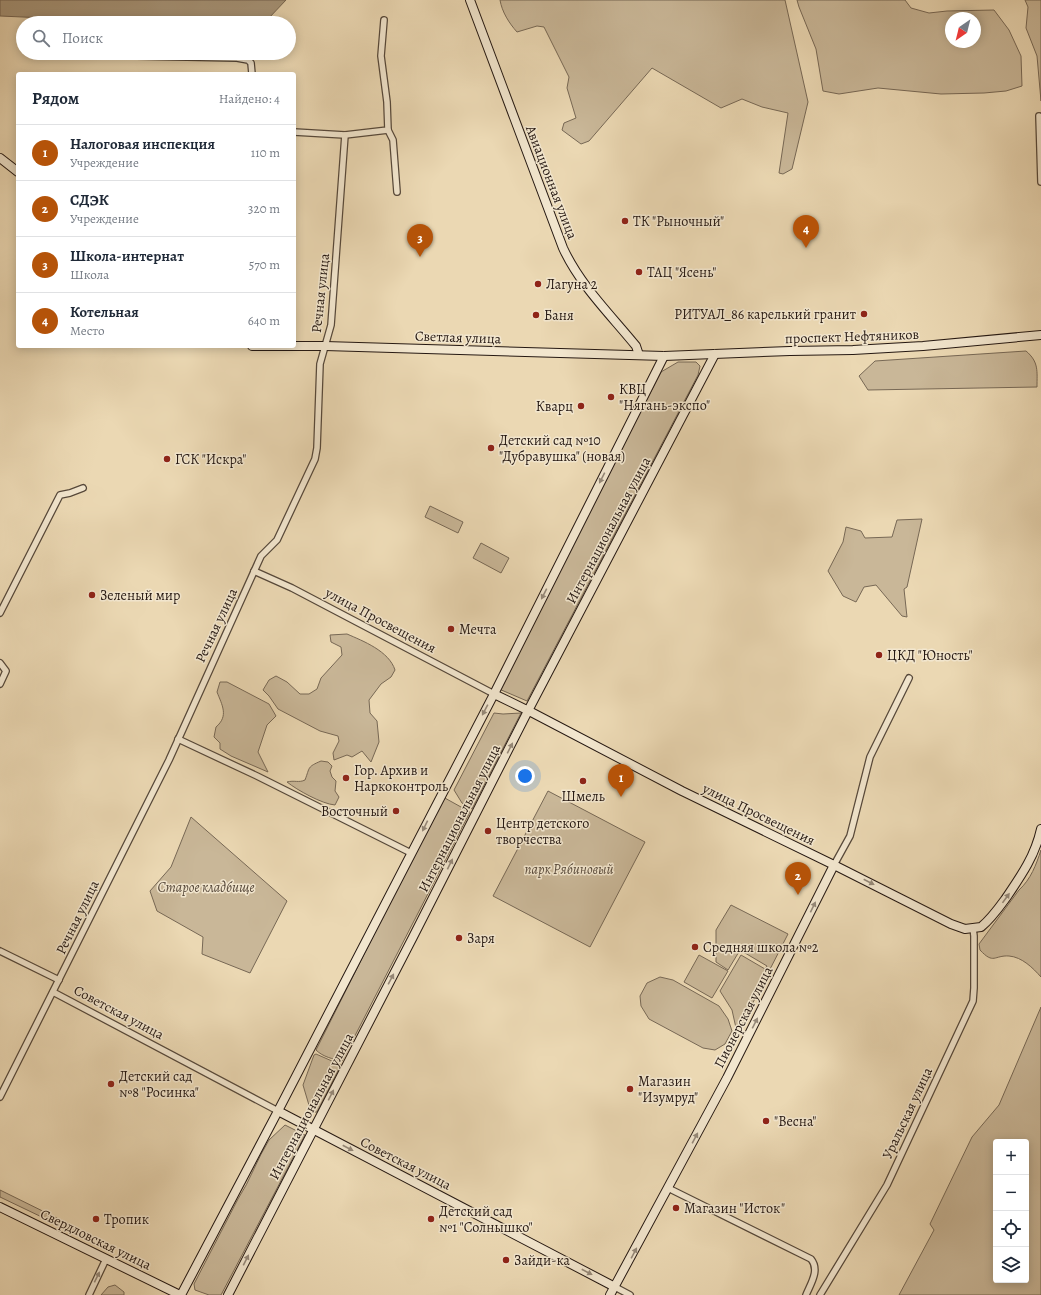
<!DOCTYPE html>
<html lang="ru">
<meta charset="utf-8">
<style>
:root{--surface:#fff;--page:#f2f2f3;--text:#1f2937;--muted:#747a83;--line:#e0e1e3;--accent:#b45309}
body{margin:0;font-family:Alegreya,serif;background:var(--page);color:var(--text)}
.controls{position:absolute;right:12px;bottom:12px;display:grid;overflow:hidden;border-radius:4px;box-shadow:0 2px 10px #0003}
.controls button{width:36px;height:36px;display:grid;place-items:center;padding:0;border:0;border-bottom:1px solid var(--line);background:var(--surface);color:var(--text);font:20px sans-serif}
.compass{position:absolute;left:945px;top:12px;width:36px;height:36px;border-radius:50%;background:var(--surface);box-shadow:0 2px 10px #0003;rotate:215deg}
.you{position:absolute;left:525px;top:776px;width:14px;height:14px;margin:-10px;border:3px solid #fff;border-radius:50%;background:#1a73e8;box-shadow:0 0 0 6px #1a73e833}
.badge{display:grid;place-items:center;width:26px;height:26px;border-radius:50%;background:var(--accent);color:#fff;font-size:13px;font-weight:700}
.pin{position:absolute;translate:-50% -33px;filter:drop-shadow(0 1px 2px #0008)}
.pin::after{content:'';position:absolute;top:21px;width:14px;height:12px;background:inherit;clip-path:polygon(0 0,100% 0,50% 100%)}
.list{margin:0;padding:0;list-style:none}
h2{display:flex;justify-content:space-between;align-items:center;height:52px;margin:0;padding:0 16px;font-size:17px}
h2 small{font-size:13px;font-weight:400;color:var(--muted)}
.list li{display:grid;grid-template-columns:26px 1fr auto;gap:12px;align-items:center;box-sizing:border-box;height:56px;padding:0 16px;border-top:1px solid var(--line)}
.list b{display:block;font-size:15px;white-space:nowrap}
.list p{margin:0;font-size:13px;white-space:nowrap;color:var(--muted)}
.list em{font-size:13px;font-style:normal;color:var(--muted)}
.icon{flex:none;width:22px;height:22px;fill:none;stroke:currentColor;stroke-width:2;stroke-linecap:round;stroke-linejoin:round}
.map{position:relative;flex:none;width:1041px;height:1295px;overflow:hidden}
.search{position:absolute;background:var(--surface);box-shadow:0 2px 10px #0003;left:16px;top:16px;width:280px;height:44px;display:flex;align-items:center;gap:10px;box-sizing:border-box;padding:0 14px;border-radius:22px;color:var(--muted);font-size:15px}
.panel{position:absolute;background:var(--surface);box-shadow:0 2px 10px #0003;left:16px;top:72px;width:280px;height:276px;border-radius:4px}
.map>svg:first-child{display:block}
.green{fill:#c9b798;stroke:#776855;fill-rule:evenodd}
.water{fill:#a8977c;stroke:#746452}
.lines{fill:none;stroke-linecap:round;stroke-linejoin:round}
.street-casing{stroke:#56483a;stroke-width:8}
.secondary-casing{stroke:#251812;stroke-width:10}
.street{stroke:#f2e6ce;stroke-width:5.5}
.secondary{stroke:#f2e6ce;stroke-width:8}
.oneway{fill:#968979}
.poi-dot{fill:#8f2418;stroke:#f2e6ce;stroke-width:1.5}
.labels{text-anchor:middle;stroke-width:3;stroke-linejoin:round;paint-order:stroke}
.street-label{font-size:14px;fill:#251812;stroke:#f2e6ce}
.poi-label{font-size:14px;fill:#251812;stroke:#f2e6ce;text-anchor:start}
.park-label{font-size:14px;font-style:italic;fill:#56483a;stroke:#f2e6ce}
</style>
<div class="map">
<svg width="1041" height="1295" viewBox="0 0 1041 1295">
<rect width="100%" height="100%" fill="#ebd8b3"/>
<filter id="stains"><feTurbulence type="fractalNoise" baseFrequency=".005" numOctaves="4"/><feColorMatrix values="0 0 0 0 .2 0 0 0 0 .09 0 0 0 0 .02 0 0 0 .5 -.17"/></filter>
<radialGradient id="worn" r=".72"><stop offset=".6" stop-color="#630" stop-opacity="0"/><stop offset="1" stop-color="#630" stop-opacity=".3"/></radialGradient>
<g class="green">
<path d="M 500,0 L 785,0 L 808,102 L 792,169 L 783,174 L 779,173 L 788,113 L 762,107 L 742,99 L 721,108 L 652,68 L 589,141 L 581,144 L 562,130 L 564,123 L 576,118 L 567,88 L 569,77 L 544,27 L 537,26 L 517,32 C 509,23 502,12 500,0 Z"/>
<path d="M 797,0 L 905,0 L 911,8 L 929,13 L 947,11 L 994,10 L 1009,30 L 1021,56 L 1022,86 L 1006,91 L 984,93 L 941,94 L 878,88 L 839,94 L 823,91 L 816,49 L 799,7 ZM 951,18 L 975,18 L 975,42 L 951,42 Z"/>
<polygon points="1025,0 1041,0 1041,101 1037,56 1026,28 1028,7"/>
<path d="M 1026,351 C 1039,362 1037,371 1037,387 L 868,390 L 859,376 L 875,361 Z"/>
<polygon points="678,362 696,362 700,366 698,375 527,701 499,689 511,664 661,372"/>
<polygon points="430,506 463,522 458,533 425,517"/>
<polygon points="922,519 907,587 904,589 907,617 902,616 876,585 864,587 856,602 843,596 828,571 843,542 846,527 861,531 865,538 892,537 897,520"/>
<polygon points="481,543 509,558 501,573 473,558"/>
<path d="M 347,634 C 363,641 389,651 395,670 L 391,677 L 381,684 L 369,700 L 370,713 L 377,721 L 379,742 L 371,762 L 362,751 L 352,757 L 347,755 L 334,760 L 333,753 L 339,741 L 338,736 L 320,731 L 278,709 L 269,696 L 263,690 L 269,680 L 276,676 L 287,682 L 300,694 L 309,694 L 317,689 L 321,678 L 342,655 L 341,647 L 331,642 L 330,635 Z"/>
<path d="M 220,682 L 227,682 L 269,704 L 276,716 L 267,725 L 258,752 L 268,772 L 231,756 L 220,749 L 220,743 L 214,737 L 216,727 C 229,716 222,705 217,692 Z"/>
<polygon points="494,713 503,714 521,713 472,809 462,803 454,790"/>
<path d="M 321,761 L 328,762 L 332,766 L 330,771 L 332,777 L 336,781 L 335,791 L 339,797 L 335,805 C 322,804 297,790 287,782 C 294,780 299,783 305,780 C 310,767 307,767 321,761 Z"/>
<polygon points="548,791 645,842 590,947 493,896"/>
<path d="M 443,797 L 470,812 L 342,1061 C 333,1059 323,1057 316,1050 Z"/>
<polygon points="191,817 287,901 250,973 202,954 203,937 157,911 150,891 171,867"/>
<path d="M 1041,850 L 1041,977 C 1033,968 1022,957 1009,956 C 994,955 994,965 980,950 L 979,944 L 1019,890 C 1031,879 1036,865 1041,850 Z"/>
<polygon points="731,905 788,934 741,1026 736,1028 732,1010 720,991 741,955 765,969 767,966 740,950 728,970 716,962 716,930"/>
<polygon points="699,955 728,971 712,998 684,982"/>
<polygon points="660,977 673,980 719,1006 728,1019 732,1031 725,1044 715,1050 703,1048 649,1019 641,1006 640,996 647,983"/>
<path d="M 1041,1007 L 1041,1295 L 899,1295 L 934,1230 L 930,1224 L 972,1137 L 999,1105 ZM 996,1142 L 1026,1142 L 1026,1280 L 996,1280 Z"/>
<polygon points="316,1054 341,1065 317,1112 311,1112 303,1085 314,1055"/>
<path d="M 285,1125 L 305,1135 L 221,1295 L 209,1295 L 195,1290 L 194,1284 L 238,1199 C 250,1181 257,1159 269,1140 C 274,1135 280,1130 285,1125 Z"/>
<polygon points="0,1190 75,1227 77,1229 77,1233 71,1231 0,1197"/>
<polygon points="115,1285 124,1292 124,1295 101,1295 108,1287"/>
</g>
<polygon class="water" points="0,0 286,0 268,19 260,23 105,23 68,19 0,16"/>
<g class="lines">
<g class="street-casing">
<g id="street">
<polyline points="137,56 237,58 248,60 251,63 252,74"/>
<polyline points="1039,116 1041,182"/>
<polyline points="388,130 393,140 397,192"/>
<polyline points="294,132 345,135 388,130 387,102 381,56 384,20"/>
<polyline points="254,571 292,588 494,694"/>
<polyline points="0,613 60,495 70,493 83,488"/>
<polyline points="0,663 6,671 0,684"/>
<polyline points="178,739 257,776 411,853"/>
<polyline points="834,865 850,836 870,757 909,678"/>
<polyline points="0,951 59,980"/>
<polyline points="53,992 278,1111"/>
<polyline points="0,1097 169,760 261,556 277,540 315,459 317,448 320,364 331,325 345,135"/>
<path d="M 668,1188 L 811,1259 C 820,1270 811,1283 806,1295"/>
<polyline points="615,1287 630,1295"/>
<polyline points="89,1295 106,1259"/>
<polyline points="820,1295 887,1185 973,1001 974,988 974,936 973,928"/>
</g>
</g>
<g class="secondary-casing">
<g id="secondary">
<path d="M 470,0 L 563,248 C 580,285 610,314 636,346 L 639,355"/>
<polyline points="0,158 18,172"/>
<polyline points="252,346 325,346 664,356 790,351 853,350 923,346 1041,335"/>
<path d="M 494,694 L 531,712 L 682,791 L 834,865 L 951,924 L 965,929 L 981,927 C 991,919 998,909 1006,898 C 1021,876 1035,856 1041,829"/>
<polyline points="278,1111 615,1287"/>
<polyline points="0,1207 180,1295"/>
<polyline points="181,1295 278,1111 494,694 664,356"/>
<polyline points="228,1295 413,937 530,707 715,354"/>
<polyline points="610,1295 727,1078 834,865"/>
</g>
</g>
<use href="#street" class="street"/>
<use href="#secondary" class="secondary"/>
</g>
<defs><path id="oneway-solid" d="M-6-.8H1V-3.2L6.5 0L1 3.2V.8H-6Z"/></defs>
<g class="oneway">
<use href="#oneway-solid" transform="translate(602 478) rotate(117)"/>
<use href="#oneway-solid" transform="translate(544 594) rotate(117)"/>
<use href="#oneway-solid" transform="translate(485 710) rotate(118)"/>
<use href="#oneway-solid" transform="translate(510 748) rotate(-63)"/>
<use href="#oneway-solid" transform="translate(425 826) rotate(116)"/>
<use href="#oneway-solid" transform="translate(450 864) rotate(-64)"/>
<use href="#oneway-solid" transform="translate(869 882) rotate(27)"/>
<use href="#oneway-solid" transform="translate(1006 898) rotate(-54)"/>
<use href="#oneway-solid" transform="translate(813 907) rotate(-64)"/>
<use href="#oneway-solid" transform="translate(391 979) rotate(-62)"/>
<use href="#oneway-solid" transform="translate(755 1023) rotate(-63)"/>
<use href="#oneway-solid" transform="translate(331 1095) rotate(-63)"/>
<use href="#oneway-solid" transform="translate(695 1138) rotate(-62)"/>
<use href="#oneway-solid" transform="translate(348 1148) rotate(28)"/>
<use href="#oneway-solid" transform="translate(634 1253) rotate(-62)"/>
<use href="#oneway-solid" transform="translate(246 1260) rotate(-63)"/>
<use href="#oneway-solid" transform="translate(587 1272) rotate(28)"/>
<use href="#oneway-solid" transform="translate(97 1277) rotate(-64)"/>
</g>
<g class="poi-dot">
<circle cx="625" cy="221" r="4"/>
<circle cx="639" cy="272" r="4"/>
<circle cx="538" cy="284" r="4"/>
<circle cx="864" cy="314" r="4"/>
<circle cx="536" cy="315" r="4"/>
<circle cx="611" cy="397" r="4"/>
<circle cx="581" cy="406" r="4"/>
<circle cx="491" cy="448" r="4"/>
<circle cx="167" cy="459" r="4"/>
<circle cx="92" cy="595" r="4"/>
<circle cx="451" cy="629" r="4"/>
<circle cx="879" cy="655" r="4"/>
<circle cx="346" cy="778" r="4"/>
<circle cx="583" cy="781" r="4"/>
<circle cx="396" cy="811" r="4"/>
<circle cx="488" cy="831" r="4"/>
<circle cx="459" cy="938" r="4"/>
<circle cx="695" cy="947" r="4"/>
<circle cx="111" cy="1084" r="4"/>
<circle cx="630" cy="1089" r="4"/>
<circle cx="766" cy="1121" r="4"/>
<circle cx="676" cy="1208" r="4"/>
<circle cx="96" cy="1219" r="4"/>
<circle cx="431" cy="1219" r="4"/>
<circle cx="506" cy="1260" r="4"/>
</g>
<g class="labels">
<g class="street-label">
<text transform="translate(552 182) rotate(69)" y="5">Авиационная улица</text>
<text transform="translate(320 293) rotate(-84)" y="5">Речная улица</text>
<text transform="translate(852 336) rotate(-2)" y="5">проспект Нефтяников</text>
<text transform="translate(458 337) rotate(2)" y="5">Светлая улица</text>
<text transform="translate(608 530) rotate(-62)" y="5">Интернациональная улица</text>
<text transform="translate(381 620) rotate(28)" y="5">улица Просвещения</text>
<text transform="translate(216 625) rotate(-65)" y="5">Речная улица</text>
<text transform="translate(759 814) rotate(26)" y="5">улица Просвещения</text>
<text transform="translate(459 818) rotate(-63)" y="5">Интернациональная улица</text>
<text transform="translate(77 917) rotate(-64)" y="5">Речная улица</text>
<text transform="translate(119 1012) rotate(28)" y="5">Советская улица</text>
<text transform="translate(743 1017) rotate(-63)" y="5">Пионерская улица</text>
<text transform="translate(311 1106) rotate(-62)" y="5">Интернациональная улица</text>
<text transform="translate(907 1113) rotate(-65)" y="5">Уральская улица</text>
<text transform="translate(406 1163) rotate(27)" y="5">Советская улица</text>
<text transform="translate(96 1239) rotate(26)" y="5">Свердловская улица</text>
</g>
<g class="poi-label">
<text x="633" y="226">ТК "Рыночный"</text>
<text x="647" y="277">ТАЦ "Ясень"</text>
<text x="546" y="289">Лагуна 2</text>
<text x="856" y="319" text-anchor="end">РИТУАЛ_86 карелький гранит</text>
<text x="544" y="320">Баня</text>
<text x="619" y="394">КВЦ<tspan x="619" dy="16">"Нягань-экспо"</tspan></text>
<text x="573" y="411" text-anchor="end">Кварц</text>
<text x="499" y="445">Детский сад №10<tspan x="499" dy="16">"Дубравушка" (новая)</tspan></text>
<text x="175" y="464">ГСК "Искра"</text>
<text x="100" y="600">Зеленый мир</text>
<text x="459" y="634">Мечта</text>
<text x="887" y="660">ЦКД "Юность"</text>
<text x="354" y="775">Гор. Архив и<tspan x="354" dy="16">Наркоконтроль</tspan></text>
<text x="583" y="801" text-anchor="middle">Шмель</text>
<text x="388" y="816" text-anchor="end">Восточный</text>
<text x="496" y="828">Центр детского<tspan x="496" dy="16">творчества</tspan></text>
<text x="467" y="943">Заря</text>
<text x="703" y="952">Средняя школа №2</text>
<text x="119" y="1081">Детский сад<tspan x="119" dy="16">№8 "Росинка"</tspan></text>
<text x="638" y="1086">Магазин<tspan x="638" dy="16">"Изумруд"</tspan></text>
<text x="774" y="1126">"Весна"</text>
<text x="684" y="1213">Магазин "Исток"</text>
<text x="439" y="1216">Детский сад<tspan x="439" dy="16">№1 "Солнышко"</tspan></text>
<text x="104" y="1224">Тропик</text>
<text x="514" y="1265">Зайди-ка</text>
</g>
<g class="park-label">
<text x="569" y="874">парк Рябиновый</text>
<text x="206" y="892">Старое кладбище</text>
</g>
</g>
<rect width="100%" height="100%" filter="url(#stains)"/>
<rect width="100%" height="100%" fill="url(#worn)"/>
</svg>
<div class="controls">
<button>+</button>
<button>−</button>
<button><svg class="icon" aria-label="locate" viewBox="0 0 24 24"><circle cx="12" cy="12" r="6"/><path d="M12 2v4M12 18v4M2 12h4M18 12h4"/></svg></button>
<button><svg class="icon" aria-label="layers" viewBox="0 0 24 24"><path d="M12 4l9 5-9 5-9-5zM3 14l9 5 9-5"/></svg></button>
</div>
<svg class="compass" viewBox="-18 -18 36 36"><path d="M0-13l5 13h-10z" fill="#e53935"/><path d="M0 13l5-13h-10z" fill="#747a83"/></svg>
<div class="you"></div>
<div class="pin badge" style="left:621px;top:797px">1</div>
<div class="pin badge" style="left:798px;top:895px">2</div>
<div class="pin badge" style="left:420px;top:257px">3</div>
<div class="pin badge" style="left:806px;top:248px">4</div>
<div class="search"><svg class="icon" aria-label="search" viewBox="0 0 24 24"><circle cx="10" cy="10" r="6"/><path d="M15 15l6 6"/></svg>Поиск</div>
<section class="panel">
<h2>Рядом<small>Найдено: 4</small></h2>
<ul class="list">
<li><span class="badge">1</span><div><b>Налоговая инспекция</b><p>Учреждение</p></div><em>110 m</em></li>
<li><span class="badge">2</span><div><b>СДЭК</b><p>Учреждение</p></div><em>320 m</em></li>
<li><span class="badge">3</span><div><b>Школа-интернат</b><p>Школа</p></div><em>570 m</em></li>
<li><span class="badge">4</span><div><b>Котельная</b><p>Место</p></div><em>640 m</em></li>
</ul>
</section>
</div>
